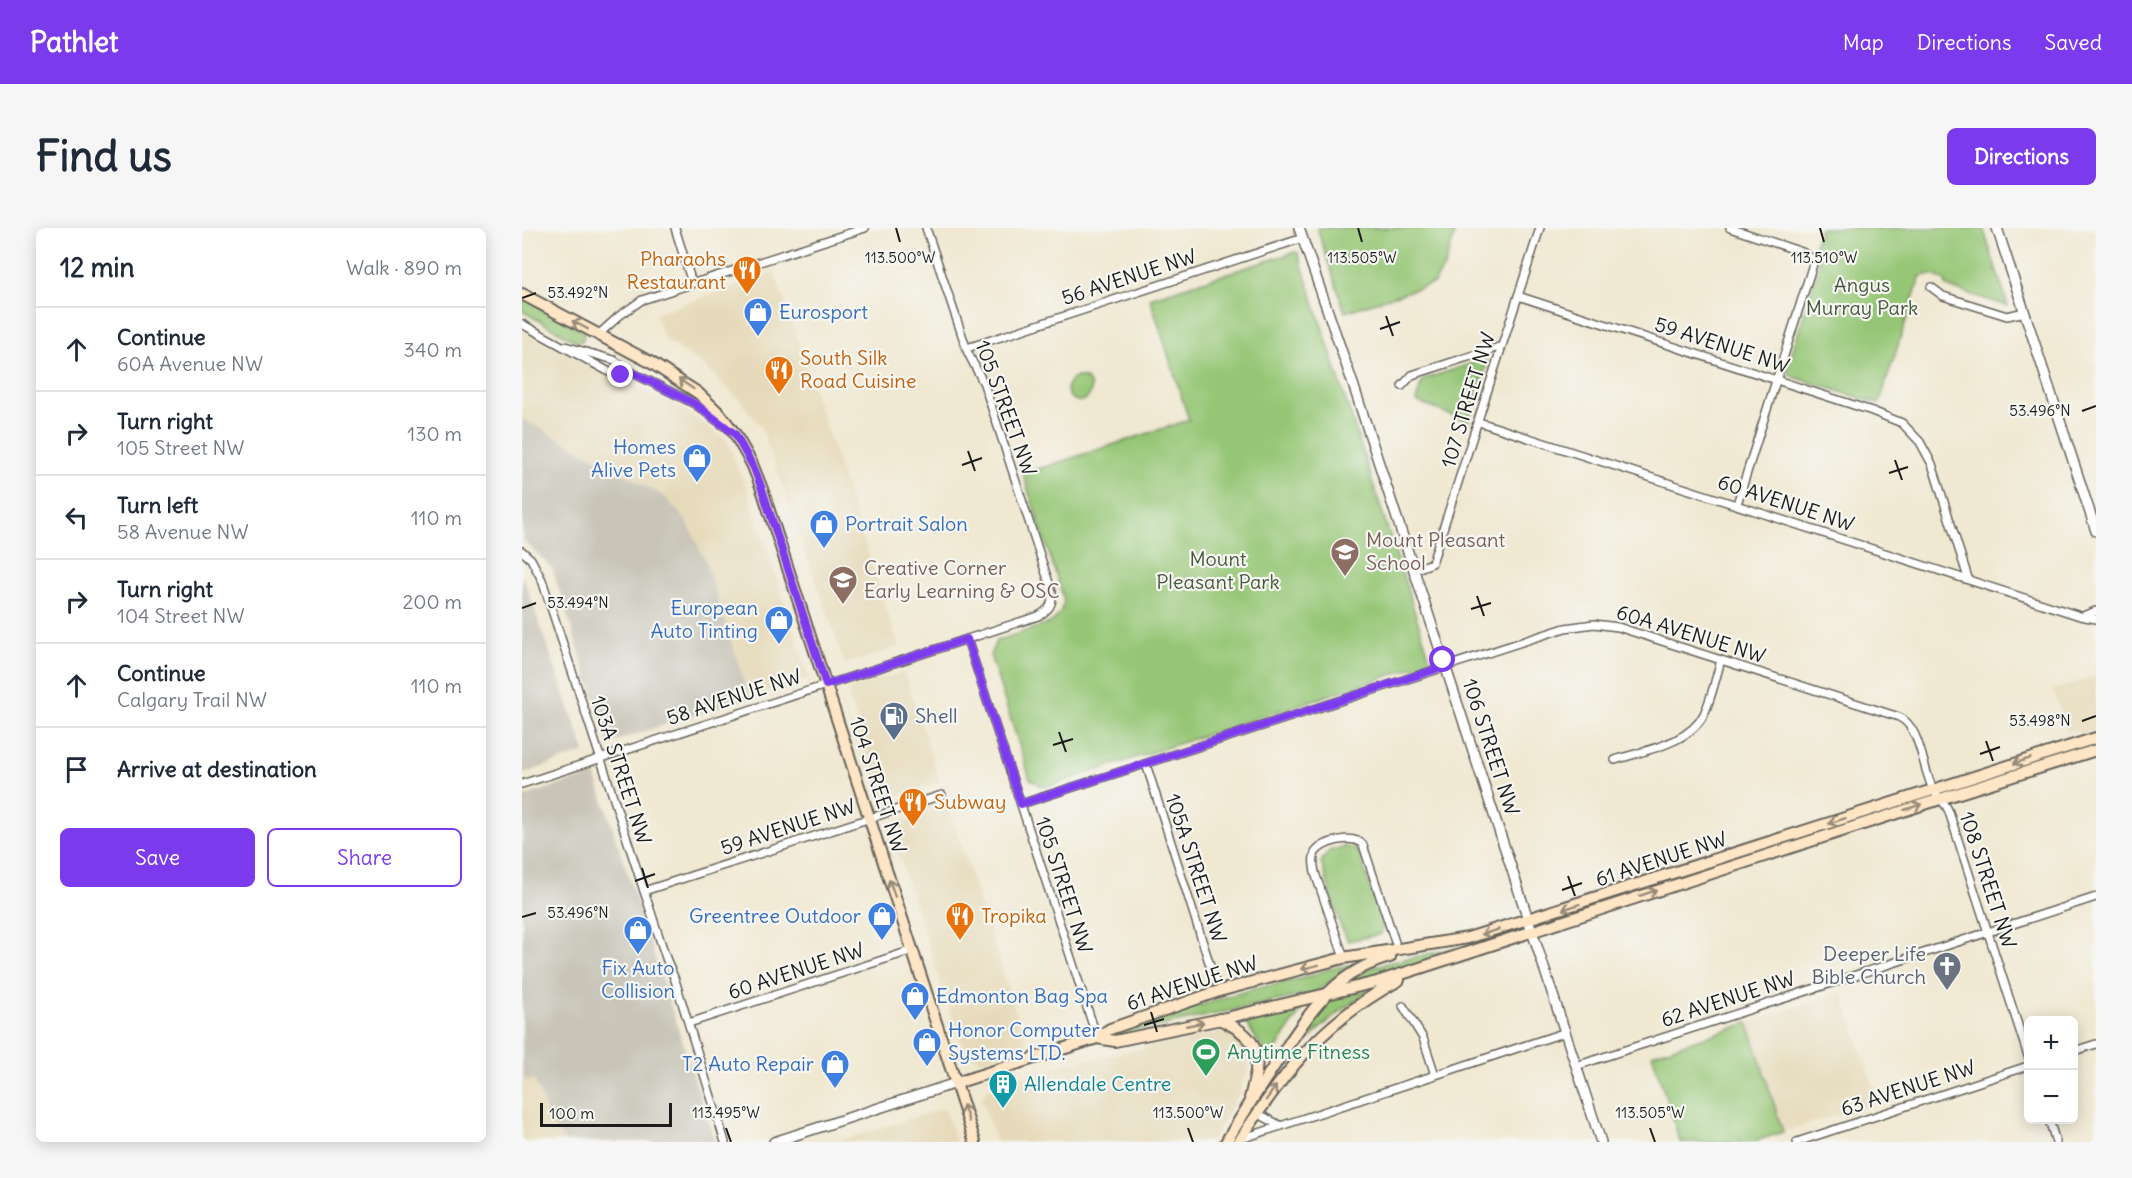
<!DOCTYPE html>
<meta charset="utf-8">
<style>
:root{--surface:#fff;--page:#f6f6f7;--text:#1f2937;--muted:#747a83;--line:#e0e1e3;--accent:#7c3aed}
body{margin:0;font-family:Delius,sans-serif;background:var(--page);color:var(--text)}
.controls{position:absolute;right:18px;bottom:18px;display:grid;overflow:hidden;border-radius:9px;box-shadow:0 3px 15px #0003}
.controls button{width:54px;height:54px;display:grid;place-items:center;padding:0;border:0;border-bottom:2px solid var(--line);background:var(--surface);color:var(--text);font:30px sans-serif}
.scale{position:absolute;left:18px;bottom:15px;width:132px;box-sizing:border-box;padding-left:6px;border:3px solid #1c1c1c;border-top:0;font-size:16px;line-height:21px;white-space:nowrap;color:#1c1c1c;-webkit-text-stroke:4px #f6f6f2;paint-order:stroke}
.stop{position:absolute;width:18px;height:18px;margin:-14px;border:4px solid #7c3aed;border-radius:50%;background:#fff}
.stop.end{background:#7c3aed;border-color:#fff;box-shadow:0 2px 6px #0008}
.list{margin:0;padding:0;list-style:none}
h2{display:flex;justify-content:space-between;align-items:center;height:78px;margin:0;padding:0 24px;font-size:26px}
h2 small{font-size:20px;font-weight:400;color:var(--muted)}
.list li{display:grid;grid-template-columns:39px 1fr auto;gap:18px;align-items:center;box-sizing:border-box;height:84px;padding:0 24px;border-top:2px solid var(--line)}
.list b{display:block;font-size:22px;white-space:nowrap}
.list p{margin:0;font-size:20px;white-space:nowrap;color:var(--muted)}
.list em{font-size:20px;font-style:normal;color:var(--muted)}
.actions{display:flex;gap:12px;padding:18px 24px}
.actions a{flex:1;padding:14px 0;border:2px solid var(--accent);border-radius:9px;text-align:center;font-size:21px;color:var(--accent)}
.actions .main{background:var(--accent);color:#fff}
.icon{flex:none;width:33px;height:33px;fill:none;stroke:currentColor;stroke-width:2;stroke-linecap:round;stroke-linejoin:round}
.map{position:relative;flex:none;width:1574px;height:914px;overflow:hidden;border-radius:9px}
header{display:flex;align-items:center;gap:36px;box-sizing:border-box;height:84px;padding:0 30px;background:var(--accent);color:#fff}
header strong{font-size:28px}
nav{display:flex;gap:33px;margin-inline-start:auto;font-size:21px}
.intro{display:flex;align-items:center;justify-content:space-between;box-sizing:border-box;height:144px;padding:0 36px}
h1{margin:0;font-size:42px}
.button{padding:15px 27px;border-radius:9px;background:var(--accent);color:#fff;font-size:21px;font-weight:700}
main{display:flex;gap:36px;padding:0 36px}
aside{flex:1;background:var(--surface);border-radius:9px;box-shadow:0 3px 15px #0003}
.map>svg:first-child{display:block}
.built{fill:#e6daba}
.industrial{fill:#c8c4b8}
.green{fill:#95c675;stroke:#587148;stroke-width:1.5}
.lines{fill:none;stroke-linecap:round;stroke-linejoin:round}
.minor-casing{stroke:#66635b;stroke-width:10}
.tertiary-casing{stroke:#66635b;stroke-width:12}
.secondary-casing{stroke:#66635b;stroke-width:14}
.minor{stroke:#fff;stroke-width:7}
.tertiary{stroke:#fff;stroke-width:9}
.secondary{stroke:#fde5c5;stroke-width:10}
.oneway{stroke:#988b79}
.route{stroke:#7c3aed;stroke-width:8}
.ticks{fill:none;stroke:#1c1c1c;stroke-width:2}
.labels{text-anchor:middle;stroke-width:4.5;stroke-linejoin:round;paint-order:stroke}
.food-label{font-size:20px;fill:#c56008;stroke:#f6f6f2;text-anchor:start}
.street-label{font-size:20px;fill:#1c1c1c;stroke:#f6f6f2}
.park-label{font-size:20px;fill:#46583b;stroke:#f6f6f2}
.shop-label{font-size:20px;fill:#366cbe;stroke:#f6f6f2;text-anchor:start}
.education-label{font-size:20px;fill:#785e54;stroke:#f6f6f2;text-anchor:start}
.service-label{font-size:20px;fill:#4e5e75;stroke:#f6f6f2;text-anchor:start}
.worship-label{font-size:20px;fill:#5b616d;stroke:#f6f6f2;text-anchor:end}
.leisure-label{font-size:20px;fill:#27864d;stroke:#f6f6f2;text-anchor:start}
.culture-label{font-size:20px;fill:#0d838f;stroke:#f6f6f2;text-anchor:start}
.ticks-label{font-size:15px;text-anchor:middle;fill:#1c1c1c;stroke:#f6f6f2;stroke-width:4.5;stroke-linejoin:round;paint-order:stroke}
</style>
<header>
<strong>Pathlet</strong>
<nav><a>Map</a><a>Directions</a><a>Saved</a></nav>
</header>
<div class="intro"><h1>Find us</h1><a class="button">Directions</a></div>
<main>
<aside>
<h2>12 min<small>Walk · 890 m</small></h2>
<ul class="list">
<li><svg class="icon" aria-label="ahead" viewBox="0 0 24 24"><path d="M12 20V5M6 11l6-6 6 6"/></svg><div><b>Continue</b><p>60A Avenue NW</p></div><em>340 m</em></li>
<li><svg class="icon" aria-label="right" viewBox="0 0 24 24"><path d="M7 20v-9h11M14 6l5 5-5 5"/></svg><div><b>Turn right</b><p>105 Street NW</p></div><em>130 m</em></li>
<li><svg class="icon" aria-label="left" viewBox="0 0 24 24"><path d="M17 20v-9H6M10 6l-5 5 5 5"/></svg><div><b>Turn left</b><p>58 Avenue NW</p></div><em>110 m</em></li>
<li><svg class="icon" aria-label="right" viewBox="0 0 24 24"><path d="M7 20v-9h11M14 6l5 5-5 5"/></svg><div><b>Turn right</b><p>104 Street NW</p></div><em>200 m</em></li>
<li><svg class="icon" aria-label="ahead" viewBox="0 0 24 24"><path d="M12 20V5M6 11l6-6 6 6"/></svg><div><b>Continue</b><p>Calgary Trail NW</p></div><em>110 m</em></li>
<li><svg class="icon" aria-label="arrive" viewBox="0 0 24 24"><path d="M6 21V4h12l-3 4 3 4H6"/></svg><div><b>Arrive at destination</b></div></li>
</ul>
<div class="actions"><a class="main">Save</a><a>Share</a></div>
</aside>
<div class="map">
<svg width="1574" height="914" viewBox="0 0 1574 914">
<rect width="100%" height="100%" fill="#f6f6f2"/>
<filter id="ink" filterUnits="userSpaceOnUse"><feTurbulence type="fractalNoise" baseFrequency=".0167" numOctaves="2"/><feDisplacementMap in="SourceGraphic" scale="12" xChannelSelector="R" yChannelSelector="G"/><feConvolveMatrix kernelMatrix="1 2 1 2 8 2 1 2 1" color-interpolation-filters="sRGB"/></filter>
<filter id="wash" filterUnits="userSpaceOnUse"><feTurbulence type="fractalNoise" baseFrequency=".008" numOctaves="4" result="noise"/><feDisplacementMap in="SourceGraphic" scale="24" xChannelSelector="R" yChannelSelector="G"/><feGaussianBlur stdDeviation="1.35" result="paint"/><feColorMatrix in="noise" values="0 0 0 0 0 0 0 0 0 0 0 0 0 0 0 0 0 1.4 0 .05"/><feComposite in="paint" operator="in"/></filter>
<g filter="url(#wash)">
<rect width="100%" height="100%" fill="#f0e8d1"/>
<g class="built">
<polygon points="253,45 377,419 323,436 239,198 216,170 180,136 143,111 133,86"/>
<polygon points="0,103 161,181 205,213 225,261 287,450 227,469 184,334 166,295 143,269 0,190"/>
<polygon points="382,444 418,554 363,572 360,570 326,467 328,460"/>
<polygon points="1574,448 1574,502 1561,506 1544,502 1531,462"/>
<polygon points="426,577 505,818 459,833 443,824 419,757 366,596"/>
<polygon points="1320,764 1356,873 1261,904 1226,795"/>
<polygon points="705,802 718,810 724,819 727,839 717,866 689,914 474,914 459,870 464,862 537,838"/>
<polygon points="0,840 4,853 12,850 29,894 43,914 0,914"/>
<polygon points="422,880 434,914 314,914"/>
</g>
<g class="industrial">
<polygon points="0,190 143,269 166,295 184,334 227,469 87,515 30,340 0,311"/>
<polygon points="0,346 63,524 0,546"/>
<polygon points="73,546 193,914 43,914 29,894 12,851 4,853 0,840 0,569"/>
</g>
<g class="green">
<polygon points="795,0 934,0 923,38 912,55 823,84"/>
<path d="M 1298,0 L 1461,0 L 1486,78 L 1425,59 L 1422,52 C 1414,48 1406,44 1398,49 L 1357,176 L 1269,148 L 1265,141 L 1297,37 L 1296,26 L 1291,21 Z"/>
<path d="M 773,24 L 776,25 L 909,434 L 523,559 L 508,551 L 468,427 L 474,413 L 528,395 C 537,389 541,382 542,372 L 501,246 L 667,192 L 628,70 Z"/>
<polygon points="0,69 63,104 60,113 55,114 0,83"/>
<polygon points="960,132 964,133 965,136 946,194 894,173 900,154 903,151"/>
<circle cx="557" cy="161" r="12"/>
<polygon points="821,619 831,620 838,627 861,700 859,706 826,713 819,699 799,634 807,623"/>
<polygon points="988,704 989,705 872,744 824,757 821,754 853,738 942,718"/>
<polygon points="826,737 827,739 792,765 600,806 597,805 599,801 731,761 782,750 807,741"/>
<path d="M 848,761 L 848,763 C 817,782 789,806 766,834 C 755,846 745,865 734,874 L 801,775 Z"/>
<polygon points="777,779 779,782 745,836 741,821 723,794"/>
<polygon points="1226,795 1261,904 1230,914 1158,914 1130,826"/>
</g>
</g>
<g filter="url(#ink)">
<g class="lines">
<g class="minor-casing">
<g id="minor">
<polyline points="153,0 170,55"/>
<polyline points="1208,0 1280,24 1289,30 1291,36 1215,276"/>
<polyline points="1409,59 1421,68 1485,88 1503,84"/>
<polyline points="996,68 1350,183 1380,195 1398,214 1410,236 1446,350"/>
<polyline points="0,96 91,146 99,147 109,144"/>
<polyline points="76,107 97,88 120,72 343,0"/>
<polyline points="43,118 92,132 109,144 173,176 202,198"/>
<polyline points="445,120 781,10"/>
<polyline points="880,158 890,147 980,118"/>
<polyline points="957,194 1558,388 1574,391"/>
<polyline points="0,323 9,331 20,352 144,730 153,752 203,914"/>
<polyline points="892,342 910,335 1018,0"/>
<polyline points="1561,388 1574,383"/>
<polyline points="445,411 575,810"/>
<path d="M 1093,532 C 1123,522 1167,516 1182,486 C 1190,469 1194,449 1199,432"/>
<polyline points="624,536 693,753"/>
<path d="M 0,556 L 516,388 C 527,382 531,377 530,364 L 462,156 L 446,125 L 404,0"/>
<path d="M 499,576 L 1043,400 L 1072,396 L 1096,399 L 1377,489 C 1399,499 1400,540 1411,561 C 1415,569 1424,575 1427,584 L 1506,828"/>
<polyline points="122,663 420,567"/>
<path d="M 820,724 L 793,645 C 792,638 790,631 793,625 C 800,613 831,606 841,617 L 873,714"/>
<polyline points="881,778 901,810 913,847"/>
<polyline points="167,795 391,722"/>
<polyline points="1552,823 1574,816"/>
<polyline points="1054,838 1574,669"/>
<polyline points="735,885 759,898"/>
<polyline points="1527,892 1534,914"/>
<polyline points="719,911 1044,804"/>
<polyline points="1275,914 1506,838"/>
</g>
</g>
<g class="tertiary-casing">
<g id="tertiary">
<polyline points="777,0 831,156 1079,914"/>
<polyline points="1475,0 1574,303"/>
<polyline points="252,914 434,855"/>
</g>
</g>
<g class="secondary-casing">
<g id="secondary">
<polyline points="0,66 128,134 176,165 198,186 213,206 230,236 240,261 453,914"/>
<path d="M 697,791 C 741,811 739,828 728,870"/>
<polyline points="575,810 593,813 704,790 855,754 1418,571 1574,522"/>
<polyline points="434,855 575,810 588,801 697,763 821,730 946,710 1574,510"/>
<path d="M 704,914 C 721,886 738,859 756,832 C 787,786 811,744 868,729"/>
<path d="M 717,914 C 761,844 802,793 877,752"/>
</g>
</g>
<use href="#minor" class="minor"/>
<use href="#tertiary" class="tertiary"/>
<use href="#secondary" class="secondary"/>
</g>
<defs><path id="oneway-shaft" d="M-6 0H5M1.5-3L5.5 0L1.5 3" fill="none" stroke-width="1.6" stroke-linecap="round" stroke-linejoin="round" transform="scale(1.5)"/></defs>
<g class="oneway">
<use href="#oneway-shaft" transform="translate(58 97) rotate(-152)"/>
<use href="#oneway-shaft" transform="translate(164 156) rotate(-146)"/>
<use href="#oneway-shaft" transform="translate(1500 533) rotate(162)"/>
<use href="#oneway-shaft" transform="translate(1391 579) rotate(-18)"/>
<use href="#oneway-shaft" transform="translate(1315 593) rotate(162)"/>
<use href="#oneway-shaft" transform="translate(370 660) rotate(-109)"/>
<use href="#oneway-shaft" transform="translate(1126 665) rotate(-18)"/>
<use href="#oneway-shaft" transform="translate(1049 679) rotate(162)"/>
<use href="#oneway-shaft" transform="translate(968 704) rotate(164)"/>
<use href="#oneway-shaft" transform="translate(788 739) rotate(166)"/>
<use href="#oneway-shaft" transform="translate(673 796) rotate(-11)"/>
<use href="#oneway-shaft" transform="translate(749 865) rotate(-55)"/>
<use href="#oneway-shaft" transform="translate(444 885) rotate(-108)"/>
</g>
</g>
<g class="lines" filter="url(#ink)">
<polyline class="route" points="99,147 109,144 173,176 213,206 232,240 240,261 304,457 445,411 499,576 924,438 921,432"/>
</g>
<path class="ticks" d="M 374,0 L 378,14M 836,0 L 840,14M 1298,0 L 1302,14M 0,70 L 14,65M 864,88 L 871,108M 858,101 L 878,94M 1560,183 L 1574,178M 446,223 L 453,243M 1373,232 L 1380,252M 440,237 L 460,230M 1367,245 L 1386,239M 955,368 L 962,388M 0,380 L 14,375M 949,381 L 969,375M 1560,493 L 1574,488M 537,504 L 544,524M 1464,513 L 1471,533M 531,517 L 551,511M 1458,526 L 1478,519M 120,640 L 126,660M 1046,648 L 1053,668M 113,653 L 133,646M 1040,662 L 1060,655M 0,689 L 14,685M 629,784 L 635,804M 622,797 L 642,791M 204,900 L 209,914M 666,900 L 671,914M 1128,900 L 1133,914"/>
<defs>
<g id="restaurant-pin" transform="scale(1.5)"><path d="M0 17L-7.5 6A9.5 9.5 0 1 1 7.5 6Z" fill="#e8710a" stroke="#f6f6f2"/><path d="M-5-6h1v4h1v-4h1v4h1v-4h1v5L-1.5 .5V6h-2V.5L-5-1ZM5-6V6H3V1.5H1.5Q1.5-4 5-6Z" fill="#fff"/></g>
<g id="shop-pin" transform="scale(1.5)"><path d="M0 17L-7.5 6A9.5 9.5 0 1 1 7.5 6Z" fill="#3f7fe0" stroke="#f6f6f2"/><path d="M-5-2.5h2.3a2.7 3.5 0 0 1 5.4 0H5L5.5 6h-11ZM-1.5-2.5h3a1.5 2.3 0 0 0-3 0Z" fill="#fff"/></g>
<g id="school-pin" transform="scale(1.5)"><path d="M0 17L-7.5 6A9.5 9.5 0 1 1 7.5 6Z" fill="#8d6e63" stroke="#f6f6f2"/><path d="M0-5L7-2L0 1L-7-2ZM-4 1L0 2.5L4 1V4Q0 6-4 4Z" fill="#fff"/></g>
<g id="fuel-pin" transform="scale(1.5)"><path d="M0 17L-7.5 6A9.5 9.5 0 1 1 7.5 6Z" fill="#5c6f8a" stroke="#f6f6f2"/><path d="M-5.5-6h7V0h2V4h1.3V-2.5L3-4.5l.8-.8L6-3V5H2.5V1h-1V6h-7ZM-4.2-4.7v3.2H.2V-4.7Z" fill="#fff"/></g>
<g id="church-pin" transform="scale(1.5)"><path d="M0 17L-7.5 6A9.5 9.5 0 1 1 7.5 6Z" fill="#6b7280" stroke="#f6f6f2"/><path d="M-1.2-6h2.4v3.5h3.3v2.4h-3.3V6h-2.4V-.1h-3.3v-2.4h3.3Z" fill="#fff"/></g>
<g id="stadium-pin" transform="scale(1.5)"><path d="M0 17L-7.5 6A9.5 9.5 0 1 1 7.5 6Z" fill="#2e9e5b" stroke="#f6f6f2"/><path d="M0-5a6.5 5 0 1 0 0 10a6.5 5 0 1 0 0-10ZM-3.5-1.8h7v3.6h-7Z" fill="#fff"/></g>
<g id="building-pin" transform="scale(1.5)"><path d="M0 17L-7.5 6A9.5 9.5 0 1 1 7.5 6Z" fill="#0f9aa8" stroke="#f6f6f2"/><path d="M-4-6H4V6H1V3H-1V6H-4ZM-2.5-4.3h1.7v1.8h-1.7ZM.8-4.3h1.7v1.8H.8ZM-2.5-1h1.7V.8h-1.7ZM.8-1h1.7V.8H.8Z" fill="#fff"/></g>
</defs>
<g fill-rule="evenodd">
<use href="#restaurant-pin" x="225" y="42"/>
<use href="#shop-pin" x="236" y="84"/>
<use href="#restaurant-pin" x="257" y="142"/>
<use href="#shop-pin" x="175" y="230"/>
<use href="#shop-pin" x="302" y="296"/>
<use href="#school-pin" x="823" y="324"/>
<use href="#school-pin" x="321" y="352"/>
<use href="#shop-pin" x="257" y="392"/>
<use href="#fuel-pin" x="372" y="488"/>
<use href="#restaurant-pin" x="391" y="574"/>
<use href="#shop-pin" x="360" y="688"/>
<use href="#restaurant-pin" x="438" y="688"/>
<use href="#shop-pin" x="116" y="702"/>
<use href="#church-pin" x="1425" y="738"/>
<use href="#shop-pin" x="393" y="768"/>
<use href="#shop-pin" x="405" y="814"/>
<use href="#stadium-pin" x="684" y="824"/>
<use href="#shop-pin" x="313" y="836"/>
<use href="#building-pin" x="481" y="856"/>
</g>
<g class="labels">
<g class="food-label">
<text x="204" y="38" text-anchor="end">Pharaohs<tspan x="204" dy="23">Restaurant</tspan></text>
<text x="278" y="137">South Silk<tspan x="278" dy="23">Road Cuisine</tspan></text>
<text x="412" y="581">Subway</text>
<text x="459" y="695">Tropika</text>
</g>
<g class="street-label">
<text transform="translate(607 49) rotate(-18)" y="7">56 AVENUE NW</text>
<text transform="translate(1200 117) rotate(18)" y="7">59 AVENUE NW</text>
<text transform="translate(946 172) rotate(-73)" y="7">107 STREET NW</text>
<text transform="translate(484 180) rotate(70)" y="7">105 STREET NW</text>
<text transform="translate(1264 275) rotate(18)" y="7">60 AVENUE NW</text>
<text transform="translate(1169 406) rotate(17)" y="7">60A AVENUE NW</text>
<text transform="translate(212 469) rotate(-18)" y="7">58 AVENUE NW</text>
<text transform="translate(969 519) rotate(72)" y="7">106 STREET NW</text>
<text transform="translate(99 542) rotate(72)" y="7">103A STREET NW</text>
<text transform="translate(356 557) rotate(72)" y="7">104 STREET NW</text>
<text transform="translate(266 599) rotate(-18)" y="7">59 AVENUE NW</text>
<text transform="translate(1139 631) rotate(-18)" y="7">61 AVENUE NW</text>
<text transform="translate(674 640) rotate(72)" y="7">105A STREET NW</text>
<text transform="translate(1466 652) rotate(72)" y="7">108 STREET NW</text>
<text transform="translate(542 657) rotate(72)" y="7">105 STREET NW</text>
<text transform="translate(274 743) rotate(-18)" y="7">60 AVENUE NW</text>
<text transform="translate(670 755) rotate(-18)" y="7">61 AVENUE NW</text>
<text transform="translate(1206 771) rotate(-18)" y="7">62 AVENUE NW</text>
<text transform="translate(1386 860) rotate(-18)" y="7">63 AVENUE NW</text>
</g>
<g class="park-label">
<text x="1340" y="64">Angus<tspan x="1340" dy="23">Murray Park</tspan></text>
<text x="696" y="338">Mount<tspan x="696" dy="23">Pleasant Park</tspan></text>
</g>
<g class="shop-label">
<text x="257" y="91">Eurosport</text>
<text x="154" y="226" text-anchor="end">Homes<tspan x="154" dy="23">Alive Pets</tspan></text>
<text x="323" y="303">Portrait Salon</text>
<text x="236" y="387" text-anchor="end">European<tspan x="236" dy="23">Auto Tinting</tspan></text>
<text x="339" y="695" text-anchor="end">Greentree Outdoor</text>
<text x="116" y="747" text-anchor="middle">Fix Auto<tspan x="116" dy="23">Collision</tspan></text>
<text x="414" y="775">Edmonton Bag Spa</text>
<text x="426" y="809">Honor Computer<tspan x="426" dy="23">Systems LTD.</tspan></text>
<text x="292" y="843" text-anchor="end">T2 Auto Repair</text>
</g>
<g class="education-label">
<text x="844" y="319">Mount Pleasant<tspan x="844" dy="23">School</tspan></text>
<text x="342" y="347">Creative Corner<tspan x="342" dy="23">Early Learning &amp; OSC</tspan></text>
</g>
<g class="service-label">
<text x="393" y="495">Shell</text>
</g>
<g class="worship-label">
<text x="1404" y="733">Deeper Life<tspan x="1404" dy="23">Bible Church</tspan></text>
</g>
<g class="leisure-label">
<text x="705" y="831">Anytime Fitness</text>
</g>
<g class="culture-label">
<text x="502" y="863">Allendale Centre</text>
</g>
</g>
<g class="ticks-label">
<text x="378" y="35">113.500°W</text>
<text x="840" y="35">113.505°W</text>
<text x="1302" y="35">113.510°W</text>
<text x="56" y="70">53.492°N</text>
<text x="1518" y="188">53.496°N</text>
<text x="56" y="380">53.494°N</text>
<text x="1518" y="498">53.498°N</text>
<text x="56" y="690">53.496°N</text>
<text x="204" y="890">113.495°W</text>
<text x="666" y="890">113.500°W</text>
<text x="1128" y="890">113.505°W</text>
</g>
</svg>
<div class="controls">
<button>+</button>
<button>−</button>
</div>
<div class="scale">100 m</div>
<div class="stop" style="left:921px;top:432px"></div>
<div class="stop end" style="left:99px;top:147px"></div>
</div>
</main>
